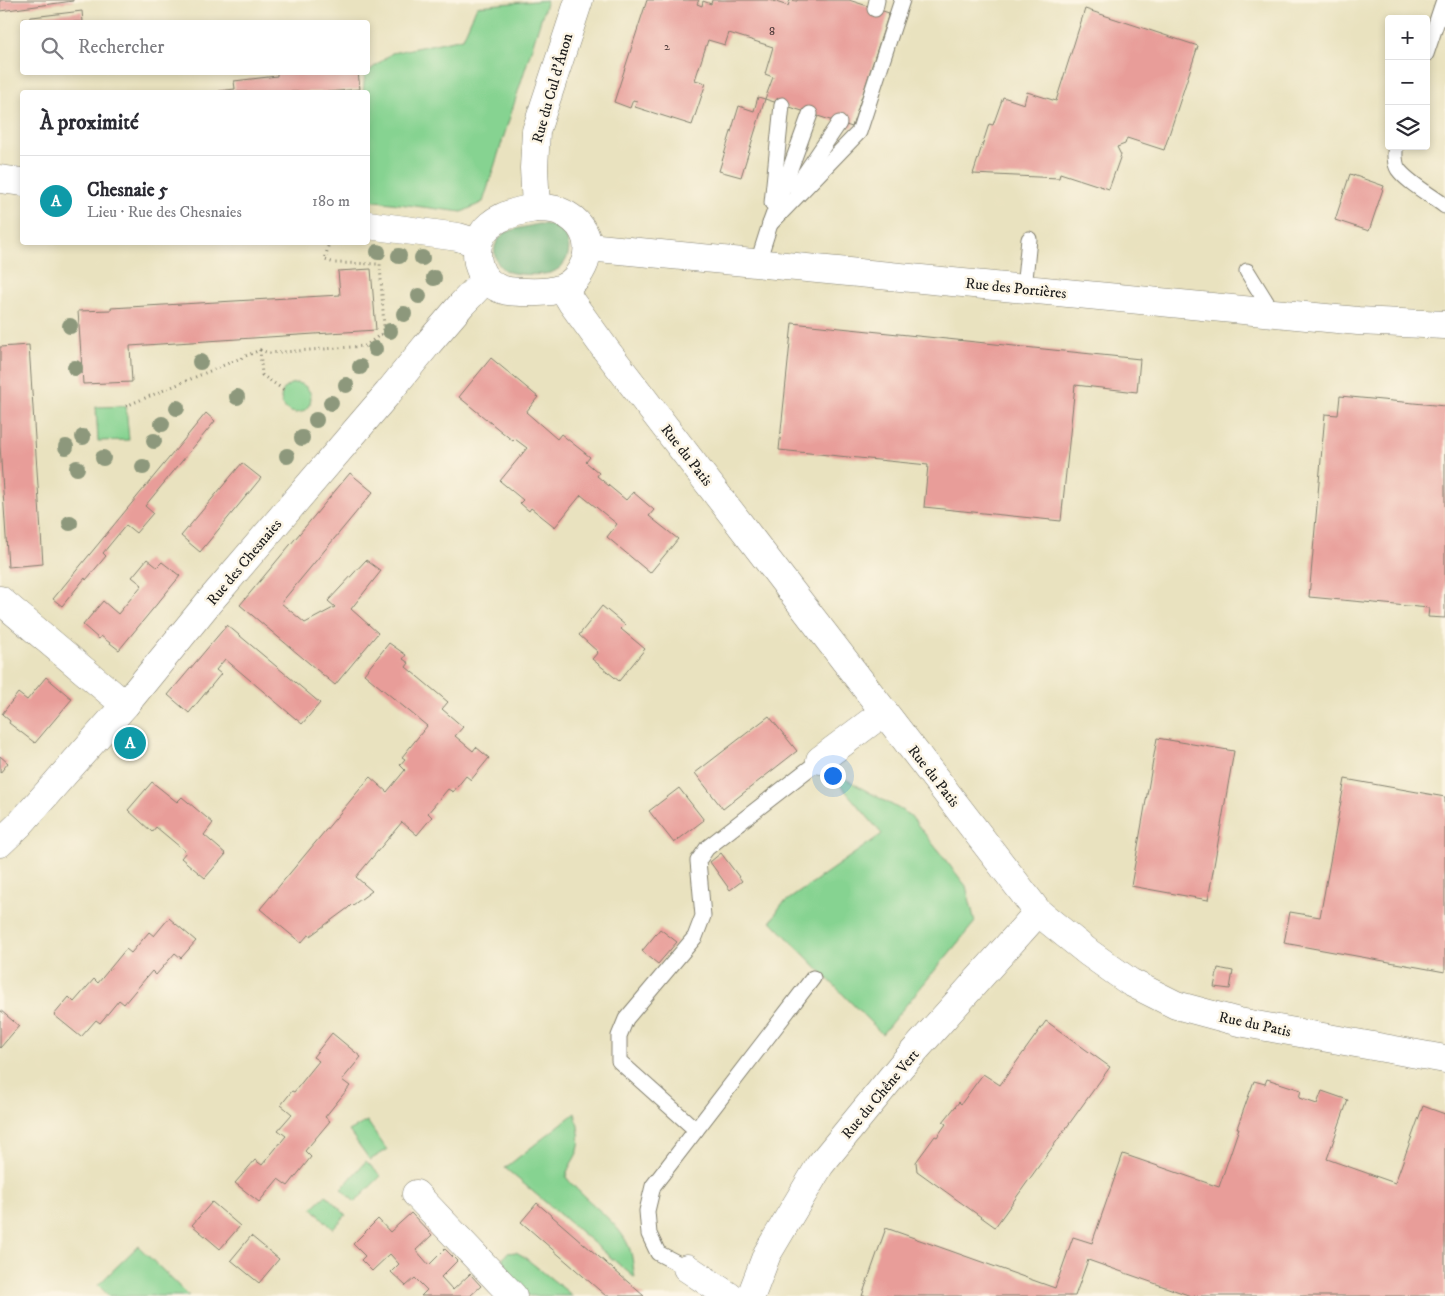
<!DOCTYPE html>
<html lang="fr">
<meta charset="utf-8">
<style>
:root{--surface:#fff;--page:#f7f7f7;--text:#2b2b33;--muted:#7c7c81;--line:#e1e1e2;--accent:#c8321e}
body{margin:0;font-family:"IM FELL DW Pica",serif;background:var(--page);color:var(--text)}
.controls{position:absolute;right:15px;top:15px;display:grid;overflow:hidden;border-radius:5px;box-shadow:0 2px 8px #0003}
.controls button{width:45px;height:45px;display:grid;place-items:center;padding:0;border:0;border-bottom:1px solid var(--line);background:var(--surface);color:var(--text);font:25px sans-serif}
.you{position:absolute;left:832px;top:775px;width:18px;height:18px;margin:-12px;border:4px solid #fff;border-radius:50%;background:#1a73e8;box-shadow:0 0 0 8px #1a73e833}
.badge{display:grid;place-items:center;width:32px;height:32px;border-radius:50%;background:var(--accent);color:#fff;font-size:16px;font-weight:700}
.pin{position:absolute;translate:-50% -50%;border:2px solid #fff;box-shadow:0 1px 5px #0006}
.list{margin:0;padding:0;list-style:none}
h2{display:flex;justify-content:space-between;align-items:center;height:65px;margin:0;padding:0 20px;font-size:21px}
h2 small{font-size:16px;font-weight:400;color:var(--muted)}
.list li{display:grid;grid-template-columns:32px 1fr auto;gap:15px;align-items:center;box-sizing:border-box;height:90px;padding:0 20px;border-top:1px solid var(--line)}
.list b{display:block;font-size:19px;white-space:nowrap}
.list p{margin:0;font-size:16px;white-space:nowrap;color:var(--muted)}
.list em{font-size:16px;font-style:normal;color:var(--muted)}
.icon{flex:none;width:28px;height:28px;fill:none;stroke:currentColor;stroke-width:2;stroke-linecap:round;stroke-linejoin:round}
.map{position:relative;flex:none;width:1445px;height:1296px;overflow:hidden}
.search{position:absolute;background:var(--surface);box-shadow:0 2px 8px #0003;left:20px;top:20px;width:350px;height:55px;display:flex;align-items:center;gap:12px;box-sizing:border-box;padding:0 18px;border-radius:5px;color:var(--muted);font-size:19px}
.panel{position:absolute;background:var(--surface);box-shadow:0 2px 8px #0003;left:20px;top:90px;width:350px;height:155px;border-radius:5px}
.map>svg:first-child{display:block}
.green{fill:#86d391;stroke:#517856}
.forest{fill:#6cb57b;stroke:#44684c}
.building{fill:#e89d99}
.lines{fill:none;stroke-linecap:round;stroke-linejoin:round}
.lane-casing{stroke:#827f6e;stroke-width:17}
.street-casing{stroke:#827f6e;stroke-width:29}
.path{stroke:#827f6e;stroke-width:3;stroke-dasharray:1 4;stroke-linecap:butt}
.lane{stroke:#fff;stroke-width:15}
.street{stroke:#fff;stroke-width:28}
.tree{fill:#8d987c}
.labels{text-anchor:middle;stroke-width:5;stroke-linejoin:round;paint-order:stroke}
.number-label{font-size:12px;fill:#4f3c3b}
.street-label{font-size:15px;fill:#1c1c1c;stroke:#fcf5e5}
</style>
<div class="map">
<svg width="1445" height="1296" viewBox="0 0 1445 1296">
<rect width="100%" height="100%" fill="#fcf5e5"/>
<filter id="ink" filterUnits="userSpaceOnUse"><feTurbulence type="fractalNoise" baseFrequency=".02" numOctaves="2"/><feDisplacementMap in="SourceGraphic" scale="10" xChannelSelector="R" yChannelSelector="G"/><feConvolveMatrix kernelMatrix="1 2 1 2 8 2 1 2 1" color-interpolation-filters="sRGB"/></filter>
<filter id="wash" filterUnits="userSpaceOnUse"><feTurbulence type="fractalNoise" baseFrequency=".0096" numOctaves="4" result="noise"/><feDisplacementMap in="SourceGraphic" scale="20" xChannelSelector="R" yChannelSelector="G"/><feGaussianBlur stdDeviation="1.12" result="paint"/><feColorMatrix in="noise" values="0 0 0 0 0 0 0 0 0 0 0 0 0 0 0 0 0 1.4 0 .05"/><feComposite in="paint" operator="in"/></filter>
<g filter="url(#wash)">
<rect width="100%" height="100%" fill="#e9e2bf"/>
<g class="green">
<polygon points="547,0 483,202 462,212 368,200 368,92 363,92 365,74 392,53 463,38 477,6"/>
<circle cx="296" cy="398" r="15"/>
<polygon points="126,406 129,440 98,441 96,407"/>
<polygon points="831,771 910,815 966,886 975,922 882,1034 771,921 781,905 882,834 831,774"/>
<path d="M 575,1113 C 578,1126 583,1143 576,1155 C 572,1163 568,1167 566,1177 C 584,1201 618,1220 629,1247 C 633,1256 633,1268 635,1278 L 505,1168 Z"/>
<polygon points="367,1121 387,1150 370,1160 349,1131"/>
<polygon points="366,1161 381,1176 355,1202 341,1189"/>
<polygon points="326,1195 346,1215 333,1229 312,1208"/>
<polygon points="138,1246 189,1296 109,1296 98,1285"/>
<polygon points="516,1252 523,1256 573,1296 529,1296 503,1269 502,1260 507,1253"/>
</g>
<path class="forest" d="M 538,224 C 545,224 551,224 557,228 C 574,238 572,262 555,271 C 546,276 524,275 513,273 C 494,271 487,244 505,233 C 512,229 530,226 538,224 Z"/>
<g id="blocks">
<g class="building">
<polygon points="0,0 73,0 73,1 0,11"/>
<polygon points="647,0 699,0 697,4 702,6 703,1 711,4 712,0 770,0 788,6 790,0 797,1 797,0 849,0 889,13 852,127 765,99 773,77 765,74 773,47 729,33 725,45 708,40 695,80 706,83 692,125 635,107 637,101 633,100 630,108 614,102"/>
<polygon points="1085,9 1198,46 1164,150 1127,138 1125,144 1117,147 1121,155 1109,189 1060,173 1059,178 973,174 989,124 993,125 1003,97 1024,104 1027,92 1056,101"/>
<polygon points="82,11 83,22 24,22 24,18"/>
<polygon points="277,72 358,72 360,89 328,92 219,92 219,91 235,89 234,81 277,76"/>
<polygon points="758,97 765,99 741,177 719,171 739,106 754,111"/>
<polygon points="1350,174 1384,186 1369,231 1335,220"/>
<polygon points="371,269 376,330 130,346 132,382 83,384 78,311 111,310 111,308 340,295 338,271"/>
<polygon points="792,323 1140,359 1137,392 1075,385 1061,521 924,507 928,465 779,450"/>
<polygon points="29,345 43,564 8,567 0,446 0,347"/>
<polygon points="491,358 538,397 526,412 557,439 561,434 590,457 586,462 599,473 597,476 626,500 633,492 654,510 649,516 678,539 650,573 607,537 617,524 581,495 555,527 531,508 529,511 520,503 523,500 500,481 527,448 515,439 513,441 459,397"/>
<polygon points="1340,396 1445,406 1445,618 1428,617 1429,608 1309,597 1325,414 1338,415"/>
<polygon points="206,413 215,421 145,506 153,513 136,533 126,525 103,553 106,556 86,580 85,578 62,606 53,599"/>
<polygon points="242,463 261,478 200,552 181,536"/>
<polygon points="350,473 373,492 281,603 305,623 335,607 328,601 366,560 381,571 351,609 378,633 335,685 240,605"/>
<polygon points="147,559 157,567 162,562 180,576 119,650 101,636 99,639 83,625 103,601 118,614 142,585 132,577"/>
<polygon points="602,606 625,625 621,629 645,649 619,681 592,659 598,652 579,635"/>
<polygon points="227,625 320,703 302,724 225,659 216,670 221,674 189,713 168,695"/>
<polygon points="389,643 406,655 403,659 409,663 406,667 448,702 442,709 463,727 455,736 473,751 476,747 489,758 471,780 466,776 453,792 448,789 428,813 432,817 417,835 402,822 356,877 372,891 353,905 352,904 348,908 310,936 308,935 301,943 260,909 370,777 387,792 405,770 400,765 405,759 402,757 427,726 364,674"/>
<polygon points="46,677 72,699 35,743 9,723 10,721 2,714 18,693 27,700"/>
<polygon points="769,716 797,751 723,809 695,773"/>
<polygon points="132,735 138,741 128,751 121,745"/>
<polygon points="1157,738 1234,751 1208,900 1131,886"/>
<polygon points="0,756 8,763 0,773"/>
<polygon points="1345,779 1445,797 1445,972 1284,943 1290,912 1320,917"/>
<polygon points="152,782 177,802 182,797 213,823 204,835 226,854 205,878 181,858 186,852 156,827 152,832 128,810"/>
<polygon points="679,788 704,820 674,843 649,811"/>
<polygon points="721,853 742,881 730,890 710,862"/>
<polygon points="169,918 196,941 181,958 175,953 156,975 152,971 124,1004 119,1000 100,1023 96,1020 81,1037 54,1015 69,997 74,1002 94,979 98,983 126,949 131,953 149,932 154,936"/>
<polygon points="660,929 677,942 658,964 642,951"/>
<polygon points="1218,968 1233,971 1230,989 1214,987"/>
<polygon points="0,1010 19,1026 0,1048"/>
<polygon points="1046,1021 1110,1067 995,1227 917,1171 916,1162 935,1136 937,1137 946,1124 943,1122 959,1102 961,1104 983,1074 1000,1085"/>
<polygon points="332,1033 361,1057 342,1080 350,1086 325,1117 330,1121 305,1151 311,1157 288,1186 278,1179 259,1202 235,1183 255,1160 262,1165 286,1136 278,1130 292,1114 281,1105 292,1091 294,1092 319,1061 313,1057"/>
<polygon points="1267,1079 1301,1090 1299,1098 1317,1104 1322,1091 1348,1100 1327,1159 1395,1183 1423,1106 1445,1114 1445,1296 1191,1296 1088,1260 1075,1296 862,1296 886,1228 1055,1288 1073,1237 1092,1243 1123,1154 1219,1187 1239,1128 1237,1128 1254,1081 1265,1084"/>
<polygon points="212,1202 240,1226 220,1249 192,1225"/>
<polygon points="537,1203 644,1296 606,1296 521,1222"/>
<polygon points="411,1213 432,1235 416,1250 429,1265 445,1249 457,1261 441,1277 453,1290 470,1274 481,1286 470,1296 421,1296 427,1290 415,1278 406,1286 391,1272 399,1264 390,1254 372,1271 361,1260 365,1256 353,1244 378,1219 390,1232"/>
<polygon points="251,1236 279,1259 259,1283 231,1260"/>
</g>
</g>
</g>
<g filter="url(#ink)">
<use href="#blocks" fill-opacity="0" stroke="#827f6e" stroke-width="1"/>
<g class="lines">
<g class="lane-casing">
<g id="lane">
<polyline points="875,9 877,0"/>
<polyline points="1426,54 1444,0"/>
<path d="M 1396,146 C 1394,152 1395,164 1398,169 C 1408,183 1431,195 1445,206"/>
<polyline points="795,188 839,123"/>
<polyline points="772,203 782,105"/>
<polyline points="770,224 859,132 902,0"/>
<polyline points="758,262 770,224 810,114"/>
<polyline points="1247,271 1273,313"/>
<polyline points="1024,289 1029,239"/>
<polyline points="696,1130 619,1061 619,1036 626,1019 695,937 703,916 698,861 707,848 820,760"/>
<polyline points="687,1268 658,1253 649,1234 647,1211 653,1186 813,978"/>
</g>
</g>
<g class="street-casing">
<g id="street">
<polyline points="0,179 22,182"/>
<path d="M 536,208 C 543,208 552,208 559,211 C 581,220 593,239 585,262 C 574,291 553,293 526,292 C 516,292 505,292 496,287 C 473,275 471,241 490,225 C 502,215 521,210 536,208 Z"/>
<polyline points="536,208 534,168 536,131 579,0"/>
<polyline points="368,225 458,237 478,243"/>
<polyline points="588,247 1358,321 1445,325"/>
<polyline points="563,288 572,303 606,350 1038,912 1089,953 1130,982 1176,1005 1239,1022 1445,1059"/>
<polyline points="0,600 125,705"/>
<polyline points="820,760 884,712"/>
<polyline points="0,843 20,824 125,705 209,602 388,393 426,346 462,304 486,279"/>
<polyline points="416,1194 513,1296"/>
<polyline points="687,1268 729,1296"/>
<polyline points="751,1296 767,1254 820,1165 901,1066 1038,912"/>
</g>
</g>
<g class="path">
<polyline points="260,350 269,353 365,346 381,334 384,327 380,264 335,263 325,260 329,242"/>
<polyline points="126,406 260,350 262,375 284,390"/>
</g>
<use href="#lane" class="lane"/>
<use href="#street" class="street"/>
</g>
<g class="tree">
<circle cx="378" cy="252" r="8"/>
<circle cx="399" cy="256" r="8"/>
<circle cx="422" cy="258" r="8"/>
<circle cx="434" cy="278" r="8"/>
<circle cx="419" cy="296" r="8"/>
<circle cx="404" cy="314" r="8"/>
<circle cx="70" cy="326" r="8"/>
<circle cx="390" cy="331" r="8"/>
<circle cx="375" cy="349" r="8"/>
<circle cx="200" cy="362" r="8"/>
<circle cx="360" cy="367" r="8"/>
<circle cx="75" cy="368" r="8"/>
<circle cx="346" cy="385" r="8"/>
<circle cx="237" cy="397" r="8"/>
<circle cx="331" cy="403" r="8"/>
<circle cx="177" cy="408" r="8"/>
<circle cx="316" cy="420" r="8"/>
<circle cx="162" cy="424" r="8"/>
<circle cx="83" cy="437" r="8"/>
<circle cx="302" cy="438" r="8"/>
<circle cx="154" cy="441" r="8"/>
<circle cx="66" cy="447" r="8"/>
<circle cx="287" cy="456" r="8"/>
<circle cx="103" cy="458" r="8"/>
<circle cx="143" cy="467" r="8"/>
<circle cx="77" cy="468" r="8"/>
<circle cx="70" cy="523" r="8"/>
</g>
</g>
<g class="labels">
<g class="number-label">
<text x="772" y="35">8</text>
<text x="667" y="50">2</text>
</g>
<g class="street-label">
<text transform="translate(552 88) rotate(-74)" y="5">Rue du Cul d'Ânon</text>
<text transform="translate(1016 288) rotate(6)" y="5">Rue des Portières</text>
<text transform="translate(687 455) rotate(52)" y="5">Rue du Patis</text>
<text transform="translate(244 562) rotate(-50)" y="5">Rue des Chesnaies</text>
<text transform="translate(934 776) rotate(52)" y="5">Rue du Patis</text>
<text transform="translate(1255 1024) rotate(12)" y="5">Rue du Patis</text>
<text transform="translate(880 1094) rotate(-50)" y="5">Rue du Chêne Vert</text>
</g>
</g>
</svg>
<div class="controls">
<button>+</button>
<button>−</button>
<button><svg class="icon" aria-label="layers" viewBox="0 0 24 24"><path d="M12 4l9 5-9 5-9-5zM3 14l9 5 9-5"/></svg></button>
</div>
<div class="you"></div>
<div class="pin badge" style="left:130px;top:743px;background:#0f9aa8">A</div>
<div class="search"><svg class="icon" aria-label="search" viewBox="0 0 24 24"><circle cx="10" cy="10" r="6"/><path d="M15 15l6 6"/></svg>Rechercher</div>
<section class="panel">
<h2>À proximité<small></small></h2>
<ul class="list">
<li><span class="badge" style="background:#0f9aa8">A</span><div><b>Chesnaie 5</b><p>Lieu · Rue des Chesnaies</p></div><em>180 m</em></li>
</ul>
</section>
</div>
